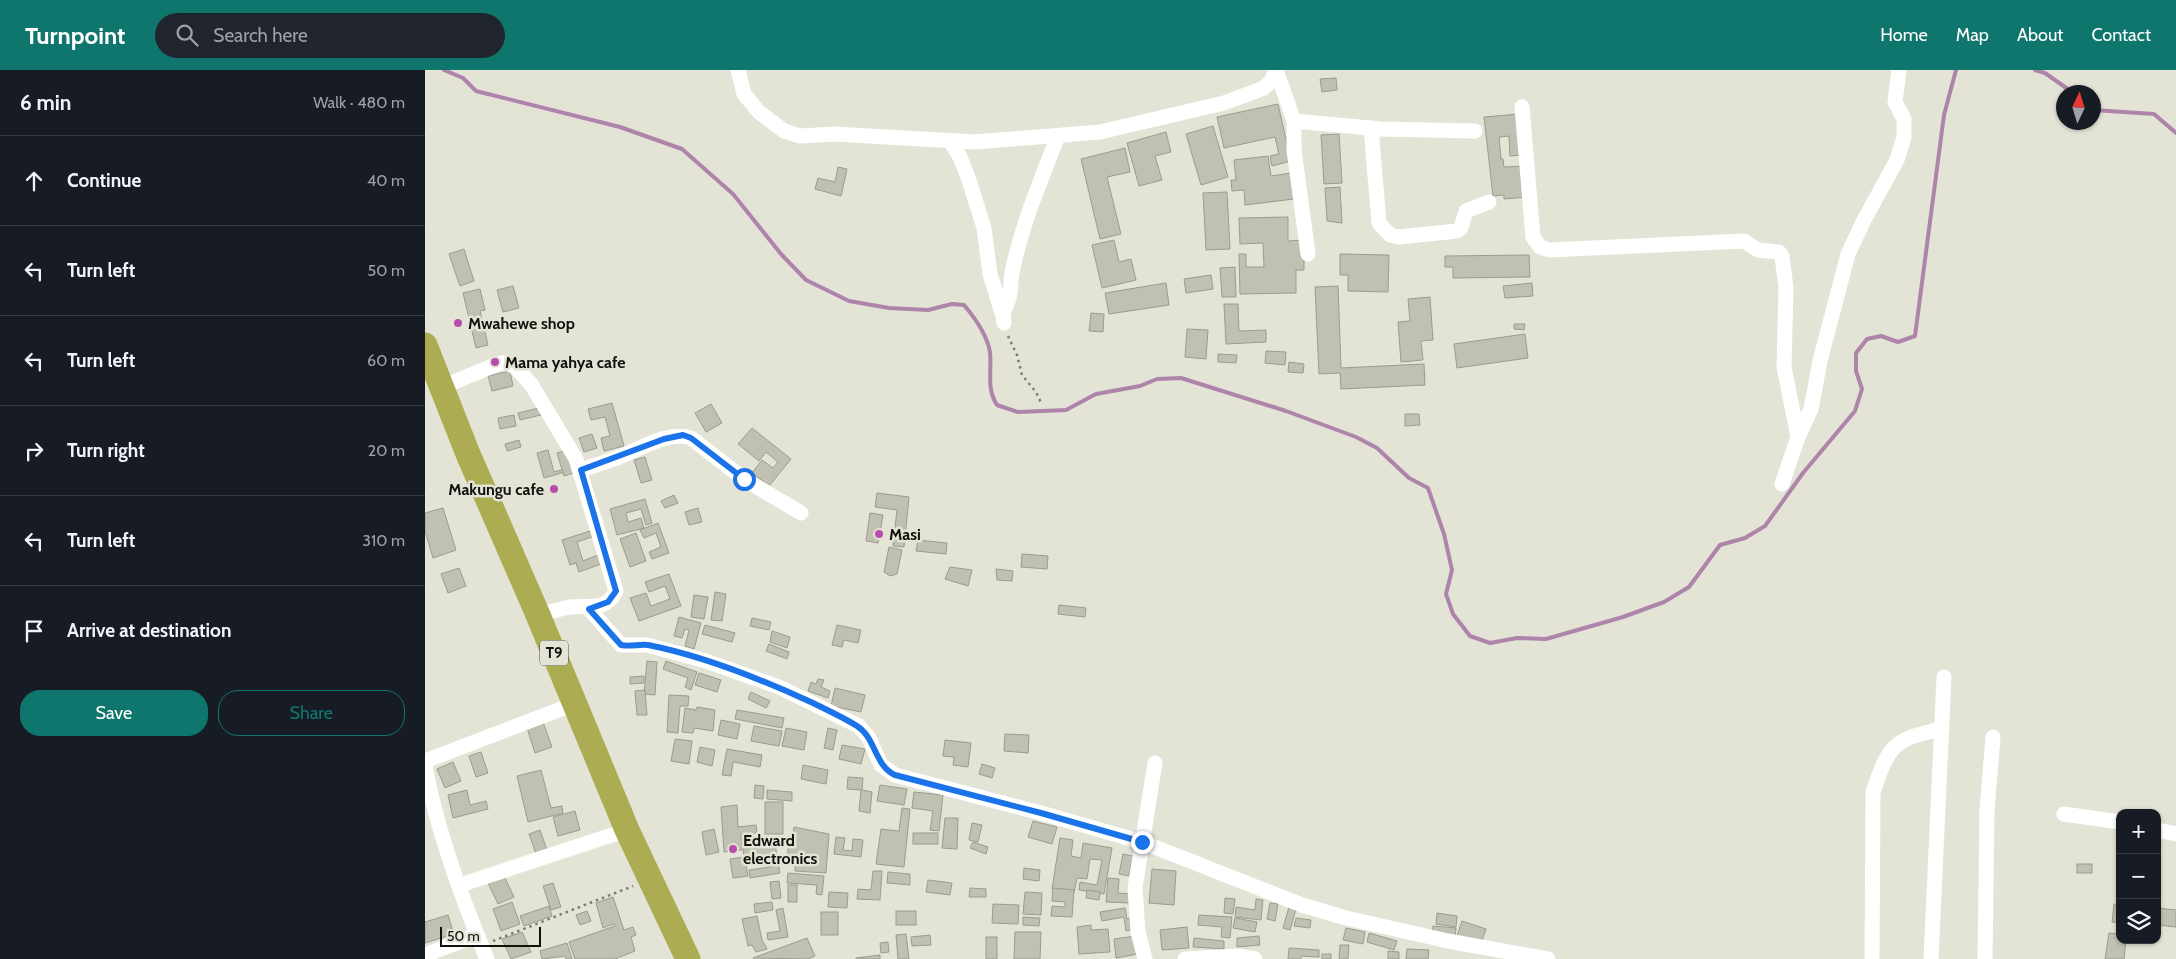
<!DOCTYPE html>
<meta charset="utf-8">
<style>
:root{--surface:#171b24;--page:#20242c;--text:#f1f3f6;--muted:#9ea1a6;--line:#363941;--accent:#0f766e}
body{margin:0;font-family:Cabin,sans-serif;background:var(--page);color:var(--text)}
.controls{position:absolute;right:15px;bottom:15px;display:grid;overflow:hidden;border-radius:10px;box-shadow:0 1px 4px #0004}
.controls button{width:45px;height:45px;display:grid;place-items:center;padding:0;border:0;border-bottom:1px solid var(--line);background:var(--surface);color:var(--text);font:25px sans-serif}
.compass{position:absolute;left:1631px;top:15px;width:45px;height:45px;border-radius:50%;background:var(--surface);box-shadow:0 1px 4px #0004;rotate:4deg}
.scale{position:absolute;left:15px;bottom:12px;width:101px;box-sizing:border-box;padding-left:5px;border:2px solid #12120d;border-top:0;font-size:14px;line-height:18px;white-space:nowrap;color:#12120d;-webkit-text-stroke:4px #e3e4d5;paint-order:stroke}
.stop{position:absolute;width:15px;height:15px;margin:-11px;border:4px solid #1a73e8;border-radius:50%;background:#fff}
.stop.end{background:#1a73e8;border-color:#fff;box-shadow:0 1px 5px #0008}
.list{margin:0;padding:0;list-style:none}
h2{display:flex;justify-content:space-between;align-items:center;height:65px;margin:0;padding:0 20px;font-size:21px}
h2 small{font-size:16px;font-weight:400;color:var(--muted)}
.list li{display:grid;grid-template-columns:32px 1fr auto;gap:15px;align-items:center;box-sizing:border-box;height:90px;padding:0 20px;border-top:1px solid var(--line)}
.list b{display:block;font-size:19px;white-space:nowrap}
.list em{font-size:16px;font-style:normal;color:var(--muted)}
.actions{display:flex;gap:10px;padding:15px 20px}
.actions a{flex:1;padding:11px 0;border:1px solid var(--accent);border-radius:20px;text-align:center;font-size:18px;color:var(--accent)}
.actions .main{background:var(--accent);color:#fff}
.icon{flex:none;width:28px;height:28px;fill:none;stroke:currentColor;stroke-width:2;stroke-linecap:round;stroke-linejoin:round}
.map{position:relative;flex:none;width:1751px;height:889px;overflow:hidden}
header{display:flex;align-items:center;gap:30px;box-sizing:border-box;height:70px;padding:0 25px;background:var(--accent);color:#fff}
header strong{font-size:24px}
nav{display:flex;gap:28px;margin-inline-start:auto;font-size:18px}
.search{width:350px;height:45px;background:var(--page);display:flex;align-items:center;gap:12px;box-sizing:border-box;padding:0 18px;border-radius:28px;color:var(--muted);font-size:19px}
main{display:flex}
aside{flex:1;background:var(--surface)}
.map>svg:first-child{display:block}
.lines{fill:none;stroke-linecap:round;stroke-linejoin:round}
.stream{stroke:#ae84aa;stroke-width:4}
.building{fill:#c0c1b2;stroke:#9b9c8e}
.path{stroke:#7c7c72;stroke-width:2.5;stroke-dasharray:2.5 4;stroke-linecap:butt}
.minor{stroke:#fff;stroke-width:15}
.trunk{stroke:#acac52;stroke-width:25}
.route{stroke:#1a73e8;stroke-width:6}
.poi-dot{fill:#b64daf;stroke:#e3e4d5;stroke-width:2}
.labels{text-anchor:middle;stroke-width:5;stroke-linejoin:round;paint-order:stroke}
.shield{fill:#e3e4d5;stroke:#515149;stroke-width:1}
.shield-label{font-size:15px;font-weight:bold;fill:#12120d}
.poi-label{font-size:16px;font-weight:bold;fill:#12120d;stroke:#e3e4d5;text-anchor:start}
</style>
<header>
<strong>Turnpoint</strong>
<div class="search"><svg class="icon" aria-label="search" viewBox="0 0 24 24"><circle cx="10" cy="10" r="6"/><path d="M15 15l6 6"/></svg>Search here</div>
<nav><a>Home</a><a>Map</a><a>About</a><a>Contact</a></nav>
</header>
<main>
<aside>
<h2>6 min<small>Walk · 480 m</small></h2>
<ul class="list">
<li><svg class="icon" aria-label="ahead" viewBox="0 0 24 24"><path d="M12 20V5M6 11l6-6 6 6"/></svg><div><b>Continue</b></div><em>40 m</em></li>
<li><svg class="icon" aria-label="left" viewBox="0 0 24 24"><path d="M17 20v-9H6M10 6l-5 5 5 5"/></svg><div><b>Turn left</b></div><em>50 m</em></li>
<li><svg class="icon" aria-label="left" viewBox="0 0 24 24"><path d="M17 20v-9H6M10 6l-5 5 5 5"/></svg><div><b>Turn left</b></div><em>60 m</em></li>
<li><svg class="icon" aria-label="right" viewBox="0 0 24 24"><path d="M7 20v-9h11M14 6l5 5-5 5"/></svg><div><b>Turn right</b></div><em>20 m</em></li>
<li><svg class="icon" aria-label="left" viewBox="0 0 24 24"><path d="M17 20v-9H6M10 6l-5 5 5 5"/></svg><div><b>Turn left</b></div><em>310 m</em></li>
<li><svg class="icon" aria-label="arrive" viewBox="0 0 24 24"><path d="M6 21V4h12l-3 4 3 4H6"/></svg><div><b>Arrive at destination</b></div></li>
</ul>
<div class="actions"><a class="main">Save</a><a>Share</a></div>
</aside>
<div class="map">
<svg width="1751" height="889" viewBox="0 0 1751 889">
<rect width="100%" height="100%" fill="#e3e4d5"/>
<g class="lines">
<g class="stream">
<path d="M 19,0 L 38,8 L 51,21 L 195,57 L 257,79 L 308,124 L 356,184 L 381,210 L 424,231 L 464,238 L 503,240 L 527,234 L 539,235 C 550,248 562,265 565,282 C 567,302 561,318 572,335 L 593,342 L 641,340 L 671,324 L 715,316 L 732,309 L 756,308 L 861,341 L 931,367 L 952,378 L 984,408 L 1003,418 L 1019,464 L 1027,500 L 1021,524 L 1028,544 L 1045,566 L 1065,573 L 1092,568 L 1121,569 L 1198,547 L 1239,532 L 1264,517 L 1295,475 L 1320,468 L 1340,456 L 1378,403 L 1430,341 L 1437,319 L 1431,301 L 1431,283 L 1442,269 L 1456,266 L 1473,272 L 1490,266 L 1519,45 L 1531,0"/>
<polyline points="1610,0 1620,3 1647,22"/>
<polyline points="1668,40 1729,44 1751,63"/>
</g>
</g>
<g class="building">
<polygon points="911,8 912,20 897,22 895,9"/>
<polygon points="853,34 866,91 847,96 845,86 854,84 850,67 799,78 792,47"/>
<polygon points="1094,44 1098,85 1085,86 1084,66 1074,67 1076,89 1078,89 1079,97 1100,96 1103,127 1079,129 1079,125 1068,126 1059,47"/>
<polygon points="788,56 803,107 776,115 761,64"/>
<polygon points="741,62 746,82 730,86 737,110 714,116 702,73"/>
<polygon points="914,64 917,113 899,114 896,65"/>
<polygon points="700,78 705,102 682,107 696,164 675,169 656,89"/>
<polygon points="843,86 846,106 866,103 869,129 820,135 819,120 807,121 806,110 811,110 809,90"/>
<polygon points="413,97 422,99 416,126 390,119 393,108 410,112"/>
<polygon points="915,117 917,153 902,151 900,118"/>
<polygon points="802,122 805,179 781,180 778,123"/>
<polygon points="863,147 863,171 879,170 879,200 871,200 871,223 815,224 814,184 821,184 821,197 839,197 838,173 815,174 814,148"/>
<polygon points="689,170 694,192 706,189 711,210 677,218 667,175"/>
<polygon points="39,179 49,211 35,216 24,184"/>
<polygon points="915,184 964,185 963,222 923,221 923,205 915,205"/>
<polygon points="1104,185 1105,207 1028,208 1028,197 1020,197 1020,186"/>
<polygon points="810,197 811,227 797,227 795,198"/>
<polygon points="786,205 788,219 761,223 759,209"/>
<polygon points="741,213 744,235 684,244 680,223"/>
<polygon points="1107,213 1108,226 1080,228 1078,216"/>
<polygon points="88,216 94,238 78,242 72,220"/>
<polygon points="913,216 916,298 999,294 1000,315 916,319 915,303 894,304 890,217"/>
<polygon points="55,219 60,240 55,241 63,275 51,278 38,223"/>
<polygon points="1005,227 1008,270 996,271 998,290 976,292 973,252 985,251 983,229"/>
<polygon points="799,234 813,234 814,261 841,260 841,272 801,274"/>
<polygon points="666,243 679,244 678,262 664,261"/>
<polygon points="1089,254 1100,254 1099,260 1089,259"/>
<polygon points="762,259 783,260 781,289 760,287"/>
<polygon points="1100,264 1103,288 1032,298 1029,274"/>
<polygon points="841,281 861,282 860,295 840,293"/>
<polygon points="793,284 812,285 811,293 793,292"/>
<polygon points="864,292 879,294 878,303 863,302"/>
<polygon points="85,301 88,316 67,321 63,306"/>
<polygon points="187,333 199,376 179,381 176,368 185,366 180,347 166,350 163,339"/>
<polygon points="286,334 297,353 281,362 270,343"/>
<polygon points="114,338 116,345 95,350 93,343"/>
<polygon points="980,344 994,344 995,355 980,356"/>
<polygon points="89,345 91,356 75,359 73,348"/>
<polygon points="327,358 366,389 344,416 327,403 337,390 348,398 353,392 341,382 334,391 313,374"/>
<polygon points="167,364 172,378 159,382 154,368"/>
<polygon points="94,370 96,377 82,381 80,374"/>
<polygon points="123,380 129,402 139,399 140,402 119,408 112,383"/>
<polygon points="141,380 149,403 139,406 132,383"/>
<polygon points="220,387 227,410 216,413 209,390"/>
<polygon points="452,423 484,427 479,477 468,476 472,440 450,437"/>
<polygon points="249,425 253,433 240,438 236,431"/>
<polygon points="220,429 227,453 221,455 216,439 201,443 203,452 216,448 219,458 192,465 185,439"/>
<polygon points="18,438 31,480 8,488 0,461 0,443"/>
<polygon points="273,438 277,452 264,455 260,442"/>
<polygon points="445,443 458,445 453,473 441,471"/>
<polygon points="233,453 244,483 227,489 224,482 236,477 231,463 219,468 215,460"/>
<polygon points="165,461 167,467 152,472 158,491 173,485 176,494 154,502 151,493 145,495 137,470"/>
<polygon points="211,463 221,491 205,497 195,469"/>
<polygon points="493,470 522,473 521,484 491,481"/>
<polygon points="464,477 477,480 472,504 465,506 459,502"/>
<polygon points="597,484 623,486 622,499 596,497"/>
<polygon points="525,497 547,500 543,516 520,509"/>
<polygon points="34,498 41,516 23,523 16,504"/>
<polygon points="571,499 588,501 587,511 572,510"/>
<polygon points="244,504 256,536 214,551 205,528 221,523 226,536 245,529 240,516 224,522 220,512"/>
<polygon points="290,522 301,524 297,551 286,550"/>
<polygon points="269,525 283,527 279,549 266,547"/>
<polygon points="634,535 661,538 660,547 633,544"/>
<polygon points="254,547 276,553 269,579 260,576 264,560 260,559 257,568 249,566"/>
<polygon points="327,548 346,552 344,560 325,556"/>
<polygon points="280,555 310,563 307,572 277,564"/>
<polygon points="412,555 436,560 433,573 419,570 417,577 407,575"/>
<polygon points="347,561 365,567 362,578 345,572"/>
<polygon points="344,574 364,582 362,589 341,581"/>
<polygon points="222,591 232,592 230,625 219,624"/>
<polygon points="241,591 272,602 266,620 260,617 263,608 238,599"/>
<polygon points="274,603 296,610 292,622 270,615"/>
<polygon points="219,606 219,613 205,614 205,607"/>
<polygon points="393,609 399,610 396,617 405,621 403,628 383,621 386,612 391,614"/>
<polygon points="410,618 440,625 436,642 406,636"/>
<polygon points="220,620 222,645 212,645 210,621"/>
<polygon points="326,622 345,631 341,638 323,629"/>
<polygon points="244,625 264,626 263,636 255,636 253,663 242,662"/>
<polygon points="272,637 290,640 288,661 269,658 268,663 257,662 260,638 271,640"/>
<polygon points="312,640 359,648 357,658 310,649"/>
<polygon points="296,650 315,654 312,669 293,665"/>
<polygon points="118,652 127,677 110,683 102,658"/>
<polygon points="329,656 357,661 354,676 326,671"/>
<polygon points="361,658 382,662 379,680 357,676"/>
<polygon points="403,658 412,660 408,680 399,678"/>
<polygon points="580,664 604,665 603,683 579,681"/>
<polygon points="250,669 267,671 264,694 246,691"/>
<polygon points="520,670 546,673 543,697 528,695 529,687 518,686"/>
<polygon points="417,675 440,679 436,694 414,689"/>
<polygon points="275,677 290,680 287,696 272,692"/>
<polygon points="302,679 337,685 335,697 308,692 306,706 297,705"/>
<polygon points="56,682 63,703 51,707 44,686"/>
<polygon points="28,692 36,711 20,718 12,699"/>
<polygon points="557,694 570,698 567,708 554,704"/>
<polygon points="378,695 403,700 401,714 376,709"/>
<polygon points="116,700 126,738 137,736 138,743 103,752 92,706"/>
<polygon points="423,707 438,708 437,720 447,722 445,743 434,741 436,720 422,719"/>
<polygon points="330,715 339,716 338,729 329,728"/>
<polygon points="455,715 482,719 479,735 452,731"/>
<polygon points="42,720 45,735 61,731 63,739 28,748 23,725"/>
<polygon points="342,720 367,722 367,731 342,729"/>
<polygon points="489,722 518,725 514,761 505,760 508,741 487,738"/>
<rect x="340" y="732" width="18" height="32"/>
<polygon points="312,735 313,757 331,755 332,763 316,764 317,780 299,782 296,737"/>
<polygon points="477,738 485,739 479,797 451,794 456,759 474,761"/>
<polygon points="150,741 155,760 133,766 128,747"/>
<polygon points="520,748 533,748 532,779 517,778"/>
<polygon points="608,751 632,757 627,774 603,767"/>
<polygon points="547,753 557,755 553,772 544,770"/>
<polygon points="369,757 404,764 401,803 370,801 370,795 362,795 364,766 368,766"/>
<polygon points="289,759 294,782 281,785 277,762"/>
<polygon points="115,760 122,780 111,784 104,764"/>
<rect x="488" y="763" width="25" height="11"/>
<polygon points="411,767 420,768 418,780 427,781 428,769 438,770 436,787 409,784"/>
<polygon points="635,768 648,770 646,786 656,788 658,773 687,778 679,824 654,820 655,812 672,815 677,790 665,789 662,809 652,808 649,823 627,819"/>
<polygon points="548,772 563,777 561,784 545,778"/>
<polygon points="350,774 355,803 325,808 324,800 345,797 343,785 320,789 323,806 308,808 305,789 319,787 318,779"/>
<polygon points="698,784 708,786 704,806 694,804"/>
<rect x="1652" y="794" width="15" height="9"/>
<polygon points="599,798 615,800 614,811 598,809"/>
<polygon points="727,799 751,801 749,835 724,833"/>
<polygon points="448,801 457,801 455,830 432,829 433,819 446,820"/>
<polygon points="463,802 485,804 485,815 462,813"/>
<polygon points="363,803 399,806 397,825 391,824 392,815 362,813"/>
<polygon points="79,806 89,827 73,834 63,813"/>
<polygon points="683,808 694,809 693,823 706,824 705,833 681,832"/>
<polygon points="503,810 527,813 525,825 501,822"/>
<polygon points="354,811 356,828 347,829 345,812"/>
<polygon points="128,813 136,837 126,840 118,816"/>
<rect x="363" y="815" width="9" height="17"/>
<polygon points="545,818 561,819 561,827 544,827"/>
<polygon points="628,818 649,820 647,847 626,846 627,836 640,837 640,832 627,831"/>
<polygon points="662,820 675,822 674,830 661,828"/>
<polygon points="404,822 423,823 422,838 403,837"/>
<polygon points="600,822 617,823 616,845 598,844"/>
<polygon points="188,827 199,860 208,857 211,865 206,867 210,881 190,889 150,889 144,872 190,856 189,854 178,858 171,833"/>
<polygon points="800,828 810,829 808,844 799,843"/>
<polygon points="831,829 838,830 836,850 810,847 811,837 830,840"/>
<polygon points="87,832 95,854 76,861 68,839"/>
<polygon points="347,832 348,840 330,843 329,834"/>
<polygon points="845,833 853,834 850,851 842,849"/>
<polygon points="568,834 594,835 593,854 567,853"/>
<polygon points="1689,834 1695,835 1695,853 1687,852"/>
<polygon points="124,836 127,846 99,856 95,846"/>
<polygon points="864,837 871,839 865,860 858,858"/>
<polygon points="358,838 363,867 343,870 342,863 355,861 351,840"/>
<polygon points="700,838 702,849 706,848 708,860 701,861 699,847 677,851 675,842"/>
<polygon points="1732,838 1751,840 1751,857 1732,855"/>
<polygon points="162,841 166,851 155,855 151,845"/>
<rect x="471" y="841" width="20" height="14"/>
<rect x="396" y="842" width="17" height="23"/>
<polygon points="1012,843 1032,846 1031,857 1011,854"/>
<polygon points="23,845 29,864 0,873 0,852"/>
<polygon points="774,845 807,847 805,868 796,867 797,857 773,855"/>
<polygon points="332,846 337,870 342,879 331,882 327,875 323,876 317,849"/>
<polygon points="598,847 615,848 614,856 598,855"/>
<polygon points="810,848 832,852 830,862 808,858"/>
<polygon points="871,848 886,850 885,858 869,856"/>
<polygon points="1037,851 1061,859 1056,873 1032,866"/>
<polygon points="666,855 666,860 683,859 685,882 654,884 652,857"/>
<polygon points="1008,856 1031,858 1030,867 1007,865"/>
<polygon points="762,857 764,878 737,880 735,860"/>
<polygon points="921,858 940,862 938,874 918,870"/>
<polygon points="97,862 106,882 86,889 77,869"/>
<polygon points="590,862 616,862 615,889 589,889"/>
<polygon points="944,863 972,871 969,880 942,872"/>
<polygon points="1684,863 1695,864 1695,870 1701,870 1699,889 1680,889"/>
<polygon points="481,864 484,889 473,889 471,865"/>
<polygon points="505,865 506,875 487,876 486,867"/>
<polygon points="710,866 713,884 691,888 689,869"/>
<polygon points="834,866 835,875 812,877 812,868"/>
<rect x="561" y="867" width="11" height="22"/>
<polygon points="382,868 390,886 383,889 328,888"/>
<polygon points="769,868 799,871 799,879 768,877"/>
<polygon points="463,872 464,882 456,883 455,873"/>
<polygon points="142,873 147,889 141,889 140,886 117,889 115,881"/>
<polygon points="915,875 924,875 923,889 914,889"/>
<polygon points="864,878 894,880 894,887 876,886 876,889 863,889"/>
<polygon points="982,879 1004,880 1003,889 981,889"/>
<polygon points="963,881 974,882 974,889 963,889"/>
<rect x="897" y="884" width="9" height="5"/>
<polygon points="455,885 455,889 431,889 431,888"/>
</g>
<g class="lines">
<g class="path">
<polyline points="583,266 592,285 597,305 611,322 617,335"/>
<polyline points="68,871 208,816"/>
</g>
<g class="minor">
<polyline points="313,0 319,24 334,42 359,61 375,66 410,64 549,72 675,62 799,33 839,18 847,10 851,0"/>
<polyline points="851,0 869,51 869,80 883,184"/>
<polyline points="1097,37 1108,167 1115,177 1124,180 1319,171 1333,180 1354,182 1357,186 1361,218 1359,297 1373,367"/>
<polyline points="869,51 956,59 1050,61"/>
<polyline points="946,58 954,153 965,165 974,167 1032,161 1036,158 1041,141 1064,132"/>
<polyline points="525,71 535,87 543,107 559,158 565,204 577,243"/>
<path d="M 579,253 C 576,239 583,237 585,224 C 586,216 586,206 588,198 C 598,152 616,109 633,66"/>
<path d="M 17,317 L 75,293 L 82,293 L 90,297 L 106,314 L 151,389 L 191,521 C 181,542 164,535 145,537 C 135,539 124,542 113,545"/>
<path d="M 156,400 C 167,396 178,393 189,389 C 212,381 242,360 266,368 L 319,409 L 376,443"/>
<polyline points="1357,414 1373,367 1386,339 1395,291 1423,184 1439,150 1472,90 1479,67 1479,49 1470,32 1474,0"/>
<polyline points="164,539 196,575 222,575 281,591 354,617 403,641 434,656 444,668 456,695 470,705 616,743 717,772 877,835 921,848 1023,871 1123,889"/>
<polyline points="0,691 149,634"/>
<path d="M 0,696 C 12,761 37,829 62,889"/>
<polyline points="1639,744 1695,752"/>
<polyline points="1732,760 1751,764"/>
<polyline points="35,815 202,760"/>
<polyline points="0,885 52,865"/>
<polyline points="720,889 713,862 710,818 730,693"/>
<polyline points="760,889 813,886 830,889"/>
<path d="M 1447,889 L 1448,722 C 1464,675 1468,669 1517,659"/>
<polyline points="1506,889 1519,607"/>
<polyline points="1560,889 1562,740 1568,667"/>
</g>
<polyline class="trunk" points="0,275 43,384 113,545 202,760 263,889"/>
</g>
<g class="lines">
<path class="route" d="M 319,409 L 266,368 L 258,365 L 239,369 L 156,400 L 191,521 L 183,532 L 164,539 L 196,575 C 205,577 214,574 223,575 C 279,586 336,609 388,633 C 402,640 418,647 432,656 C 451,668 449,695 470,705 L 616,743 L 717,772"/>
</g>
<g class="poi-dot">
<circle cx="33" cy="253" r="5"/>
<circle cx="70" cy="292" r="5"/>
<circle cx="129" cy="419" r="5"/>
<circle cx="454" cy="464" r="5"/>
<circle cx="308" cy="779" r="5"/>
</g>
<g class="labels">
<rect class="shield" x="115" y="570.5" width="28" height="25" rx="4"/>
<g class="shield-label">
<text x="129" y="588">T9</text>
</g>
<g class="poi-label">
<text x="43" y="259">Mwahewe shop</text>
<text x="80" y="298">Mama yahya cafe</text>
<text x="119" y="425" text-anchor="end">Makungu cafe</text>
<text x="464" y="470">Masi</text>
<text x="318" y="776">Edward<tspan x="318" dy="18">electronics</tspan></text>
</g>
</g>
</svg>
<div class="controls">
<button>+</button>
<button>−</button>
<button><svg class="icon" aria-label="layers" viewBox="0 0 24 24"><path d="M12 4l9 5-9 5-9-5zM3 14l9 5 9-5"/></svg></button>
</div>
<svg class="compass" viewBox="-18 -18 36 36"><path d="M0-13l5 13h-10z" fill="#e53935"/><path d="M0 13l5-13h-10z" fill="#9ea1a6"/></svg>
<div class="scale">50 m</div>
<div class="stop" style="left:319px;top:409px"></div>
<div class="stop end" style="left:717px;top:772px"></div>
</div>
</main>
